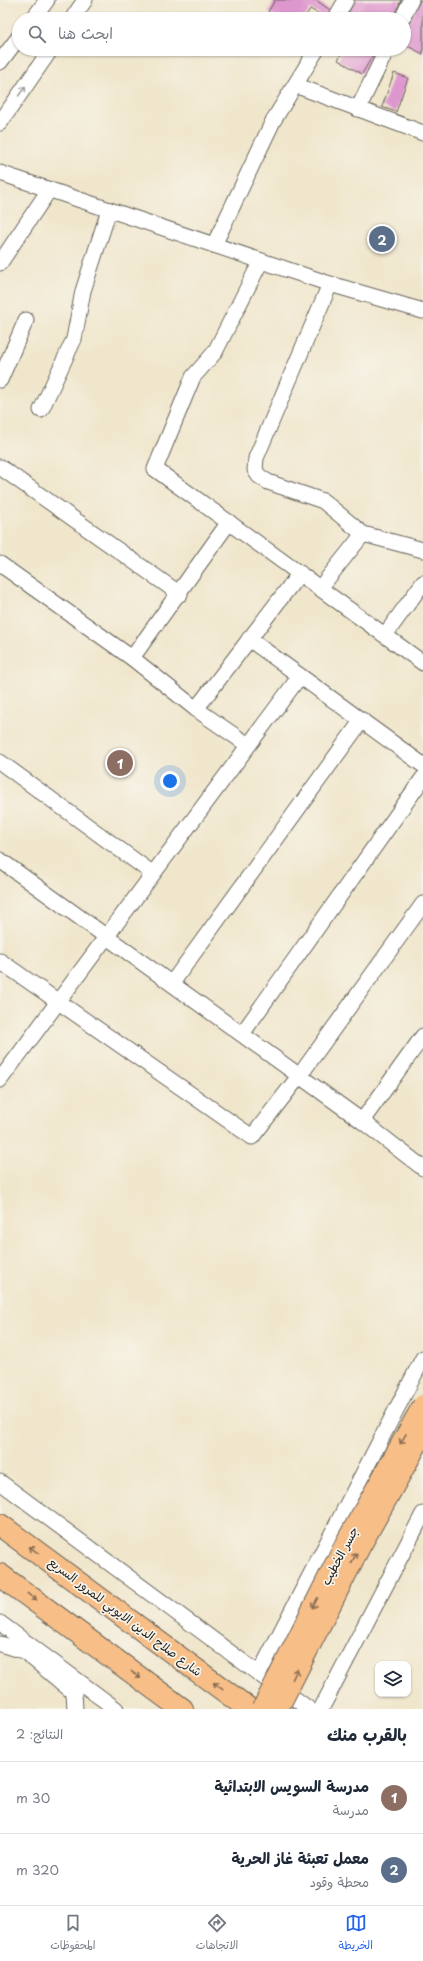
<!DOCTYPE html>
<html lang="ar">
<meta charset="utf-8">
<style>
:root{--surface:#fff;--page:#f6f6f7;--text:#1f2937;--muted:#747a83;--line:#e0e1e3;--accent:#2563eb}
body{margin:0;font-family:"Playpen Sans","Playpen Sans Arabic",sans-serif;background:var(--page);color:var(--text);direction:rtl}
.controls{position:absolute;right:12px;bottom:12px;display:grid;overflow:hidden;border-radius:8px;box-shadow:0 1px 3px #0004}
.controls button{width:36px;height:36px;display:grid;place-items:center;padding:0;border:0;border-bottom:1px solid var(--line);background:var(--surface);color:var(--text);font:20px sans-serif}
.you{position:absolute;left:170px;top:781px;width:14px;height:14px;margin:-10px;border:3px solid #fff;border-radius:50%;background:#1a73e8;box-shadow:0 0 0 6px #1a73e833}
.badge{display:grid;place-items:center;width:26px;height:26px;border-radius:50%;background:var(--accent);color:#fff;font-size:13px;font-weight:700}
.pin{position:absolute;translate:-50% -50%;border:2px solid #fff;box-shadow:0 1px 4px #0006}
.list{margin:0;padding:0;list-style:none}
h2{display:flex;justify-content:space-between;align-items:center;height:52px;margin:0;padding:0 16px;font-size:17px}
h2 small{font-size:13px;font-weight:400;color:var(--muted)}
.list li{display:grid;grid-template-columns:26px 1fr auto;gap:12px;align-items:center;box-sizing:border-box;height:72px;padding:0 16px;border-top:1px solid var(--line)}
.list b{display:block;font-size:15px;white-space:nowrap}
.list p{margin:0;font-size:13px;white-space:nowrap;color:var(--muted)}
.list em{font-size:13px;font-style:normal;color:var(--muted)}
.icon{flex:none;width:22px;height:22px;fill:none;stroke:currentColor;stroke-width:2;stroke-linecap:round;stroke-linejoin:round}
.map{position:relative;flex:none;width:423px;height:1709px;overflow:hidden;direction:ltr}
.search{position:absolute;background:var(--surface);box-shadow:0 1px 3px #0004;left:12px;right:12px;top:12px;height:44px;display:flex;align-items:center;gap:10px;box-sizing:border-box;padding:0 14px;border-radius:22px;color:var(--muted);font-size:15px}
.sheet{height:196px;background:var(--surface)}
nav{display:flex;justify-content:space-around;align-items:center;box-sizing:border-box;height:56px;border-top:1px solid var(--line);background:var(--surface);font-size:11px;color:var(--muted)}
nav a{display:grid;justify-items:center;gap:2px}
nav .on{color:var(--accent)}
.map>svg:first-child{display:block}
.building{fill:#de97ce}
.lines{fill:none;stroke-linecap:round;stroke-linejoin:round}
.minor-casing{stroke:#66635a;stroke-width:17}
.highway-casing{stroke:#66635a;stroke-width:24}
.minor{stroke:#fff;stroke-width:15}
.highway{stroke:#f7be87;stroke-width:22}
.major-bridge-casing{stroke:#66635a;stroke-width:22;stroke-linecap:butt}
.major-bridge{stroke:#f7be87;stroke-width:20}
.oneway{stroke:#999}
.oneway2{stroke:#8a6d52}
.labels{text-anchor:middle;stroke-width:3.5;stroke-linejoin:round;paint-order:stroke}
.street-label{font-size:12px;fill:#1c1c1c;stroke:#f7f3e8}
</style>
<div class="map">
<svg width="423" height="1709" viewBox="0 0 423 1709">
<rect width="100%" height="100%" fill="#f7f3e8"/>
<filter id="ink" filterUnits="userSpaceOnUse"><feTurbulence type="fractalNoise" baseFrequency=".025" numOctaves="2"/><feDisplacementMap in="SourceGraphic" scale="8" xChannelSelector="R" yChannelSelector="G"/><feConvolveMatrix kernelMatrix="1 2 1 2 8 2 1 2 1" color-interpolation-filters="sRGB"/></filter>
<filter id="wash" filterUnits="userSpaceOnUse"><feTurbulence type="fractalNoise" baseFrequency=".012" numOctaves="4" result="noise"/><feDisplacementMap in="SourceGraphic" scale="16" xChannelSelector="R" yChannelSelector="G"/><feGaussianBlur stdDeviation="0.9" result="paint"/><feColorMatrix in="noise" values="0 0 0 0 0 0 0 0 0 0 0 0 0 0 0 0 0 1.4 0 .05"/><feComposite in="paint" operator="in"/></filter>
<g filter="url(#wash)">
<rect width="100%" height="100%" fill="#f0e6cc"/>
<g id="blocks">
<g class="building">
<polygon points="275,0 316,0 330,10 326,18 310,9 304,19 279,19 268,12"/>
<polygon points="355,0 401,0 393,19 345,19"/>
<polygon points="420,0 423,0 423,54 404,44 404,37 410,26 408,25"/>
<polygon points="344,49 362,49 373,55 362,74 338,60"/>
<polygon points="394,73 408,78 396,112 382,107"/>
</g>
</g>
</g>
<g filter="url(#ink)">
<use href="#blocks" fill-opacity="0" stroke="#66635a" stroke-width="1"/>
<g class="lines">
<g class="minor-casing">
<g id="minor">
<polyline points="33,19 47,0"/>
<polyline points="72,19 85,0"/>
<polyline points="335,19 346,0"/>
<polyline points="402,19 411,0"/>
<polyline points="0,62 19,37"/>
<polyline points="295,85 423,133"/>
<polyline points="358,109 387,49"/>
<polyline points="0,123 51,49"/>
<polyline points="0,173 330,284 423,311"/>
<polyline points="214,245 273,121 317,49"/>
<polyline points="261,261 215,352 193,377 155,469 423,663"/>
<polyline points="0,263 49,190"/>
<polyline points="330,284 256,458 255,470 259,476 268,482 323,501 363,534 423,550"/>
<polyline points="0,380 26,320"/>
<polyline points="41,410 74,339 83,291 109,210"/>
<polyline points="0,467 180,594"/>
<polyline points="0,564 132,658 196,709 248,745"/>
<polyline points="320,588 363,534"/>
<polyline points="385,635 423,583"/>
<polyline points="249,639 423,765"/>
<polyline points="132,658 229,522"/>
<polyline points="196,709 300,573"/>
<polyline points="0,762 152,873"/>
<polyline points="0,860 362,1121 423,1168"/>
<polyline points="0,961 252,1137 300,1075 423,904"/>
<polyline points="172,983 362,720"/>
<polyline points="242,1034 423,778"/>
<polyline points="0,1080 300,676"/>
<polyline points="362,1121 423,1036"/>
<polyline points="0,1482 266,1679"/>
<polyline points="0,1623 116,1709"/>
<polyline points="0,1644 24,1651 74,1693 75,1709"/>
<polyline points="259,1674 423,1358"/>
<polyline points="294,1698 309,1709"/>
<polyline points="321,1709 423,1514"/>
</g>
</g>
<g class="highway-casing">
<g id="highway">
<polyline points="0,1525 249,1709"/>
<polyline points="0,1575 182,1709"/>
</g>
</g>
<use href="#minor" class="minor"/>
<use href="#highway" class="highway"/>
<g class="major-bridge-casing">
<g id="major-bridge">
<polyline points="262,1709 346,1542 423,1405"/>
<polyline points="278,1709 359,1549 423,1434"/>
</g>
</g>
<use href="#major-bridge" class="major-bridge"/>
</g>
<defs><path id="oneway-shaft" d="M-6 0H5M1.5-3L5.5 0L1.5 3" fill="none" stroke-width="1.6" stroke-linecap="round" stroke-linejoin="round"/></defs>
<use class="oneway" href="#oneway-shaft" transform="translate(22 91) rotate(-55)"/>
<g class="oneway2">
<use href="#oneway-shaft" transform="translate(403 1439) rotate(120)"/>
<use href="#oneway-shaft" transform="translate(34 1550) rotate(-144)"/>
<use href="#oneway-shaft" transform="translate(354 1558) rotate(-63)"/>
<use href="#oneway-shaft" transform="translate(32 1597) rotate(37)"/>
<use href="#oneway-shaft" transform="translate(315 1603) rotate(117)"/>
<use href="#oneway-shaft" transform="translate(295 1674) rotate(-64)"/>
<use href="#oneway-shaft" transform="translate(136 1675) rotate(37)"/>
<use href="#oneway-shaft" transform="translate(218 1686) rotate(-143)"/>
</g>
</g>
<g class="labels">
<g class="street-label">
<text transform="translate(340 1556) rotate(-62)" y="4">جسر الخطيب</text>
<text transform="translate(125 1617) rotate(37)" y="4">شارع صلاح الدين الايوبي للمرور السريع</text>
</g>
</g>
</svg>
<div class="controls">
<button><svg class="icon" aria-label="layers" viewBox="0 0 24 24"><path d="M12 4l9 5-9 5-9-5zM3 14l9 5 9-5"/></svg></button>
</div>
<div class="you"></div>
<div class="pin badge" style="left:120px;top:763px;background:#8d6e63">1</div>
<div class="pin badge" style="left:382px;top:239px;background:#5c6f8a">2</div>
<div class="search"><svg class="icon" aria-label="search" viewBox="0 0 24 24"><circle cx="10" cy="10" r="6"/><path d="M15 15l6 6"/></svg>ابحث هنا</div>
</div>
<section class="sheet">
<h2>بالقرب منك<small>النتائج: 2</small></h2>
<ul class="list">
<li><span class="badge" style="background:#8d6e63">1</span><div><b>مدرسة السويس الابتدائية</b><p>مدرسة</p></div><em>30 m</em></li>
<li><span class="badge" style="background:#5c6f8a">2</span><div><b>معمل تعبئة غاز الحرية</b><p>محطة وقود</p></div><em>320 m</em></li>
</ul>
</section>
<nav>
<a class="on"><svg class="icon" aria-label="map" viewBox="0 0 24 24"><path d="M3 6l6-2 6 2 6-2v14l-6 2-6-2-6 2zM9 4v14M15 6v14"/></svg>الخريطة</a>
<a><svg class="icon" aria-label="directions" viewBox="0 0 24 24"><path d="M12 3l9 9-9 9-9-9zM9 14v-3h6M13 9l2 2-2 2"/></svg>الاتجاهات</a>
<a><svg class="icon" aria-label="saved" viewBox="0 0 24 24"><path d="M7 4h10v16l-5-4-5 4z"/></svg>المحفوظات</a>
</nav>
